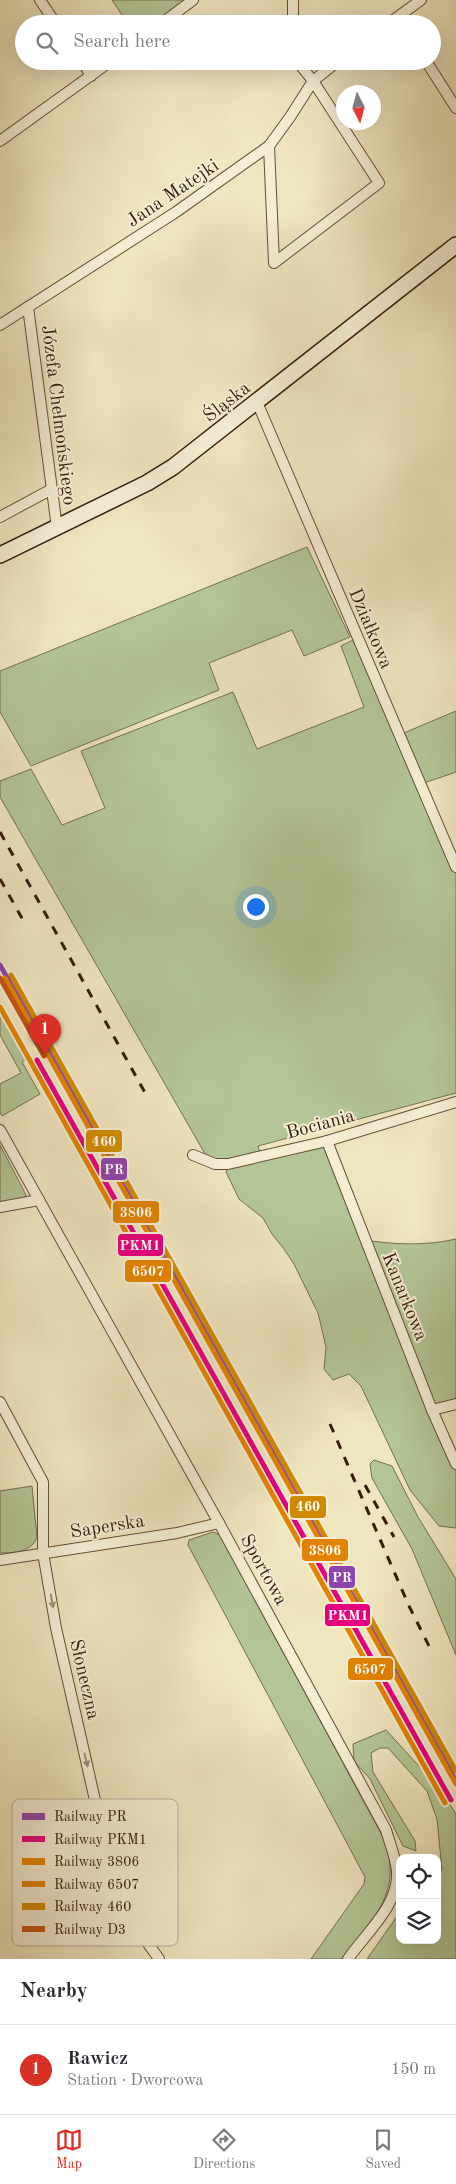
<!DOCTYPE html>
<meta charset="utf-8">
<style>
:root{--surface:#fff;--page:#f2f2f3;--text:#2b2b33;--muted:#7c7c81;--line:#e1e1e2;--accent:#d93025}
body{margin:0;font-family:"Old Standard TT",serif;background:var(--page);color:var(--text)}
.controls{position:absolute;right:15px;bottom:15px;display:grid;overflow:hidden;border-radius:10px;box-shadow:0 5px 20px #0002}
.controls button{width:45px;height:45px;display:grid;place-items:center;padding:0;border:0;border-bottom:1px solid var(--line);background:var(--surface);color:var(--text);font:25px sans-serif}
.compass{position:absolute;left:336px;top:85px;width:45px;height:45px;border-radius:50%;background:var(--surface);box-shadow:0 5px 20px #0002;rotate:174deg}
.you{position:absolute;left:255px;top:906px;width:18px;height:18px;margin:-12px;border:4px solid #fff;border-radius:50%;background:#1a73e8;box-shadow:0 0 0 8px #1a73e833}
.badge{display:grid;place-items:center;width:32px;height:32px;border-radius:50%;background:var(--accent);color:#fff;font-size:16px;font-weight:700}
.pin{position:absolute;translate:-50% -41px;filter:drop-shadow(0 1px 2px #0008)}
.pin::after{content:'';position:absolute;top:26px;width:18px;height:15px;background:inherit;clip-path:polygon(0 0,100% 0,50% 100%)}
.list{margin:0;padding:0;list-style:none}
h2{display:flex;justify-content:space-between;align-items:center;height:65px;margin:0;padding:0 20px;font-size:21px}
h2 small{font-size:16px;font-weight:400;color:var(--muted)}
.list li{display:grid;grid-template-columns:32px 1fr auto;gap:15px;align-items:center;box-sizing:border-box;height:90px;padding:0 20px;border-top:1px solid var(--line)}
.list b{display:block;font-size:19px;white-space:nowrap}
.list p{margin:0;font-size:16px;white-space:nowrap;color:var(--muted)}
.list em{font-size:16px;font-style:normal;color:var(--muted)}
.icon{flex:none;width:28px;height:28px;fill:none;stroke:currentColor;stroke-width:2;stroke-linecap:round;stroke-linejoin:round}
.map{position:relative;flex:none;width:456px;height:1959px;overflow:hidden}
.search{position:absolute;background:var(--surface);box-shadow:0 5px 20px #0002;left:15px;right:15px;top:15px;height:55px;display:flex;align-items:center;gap:12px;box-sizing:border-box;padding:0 18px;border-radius:28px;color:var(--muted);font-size:19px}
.sheet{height:155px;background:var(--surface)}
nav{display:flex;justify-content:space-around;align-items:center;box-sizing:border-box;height:70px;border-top:1px solid var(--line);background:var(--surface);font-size:14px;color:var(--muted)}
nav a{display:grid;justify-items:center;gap:2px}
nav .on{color:var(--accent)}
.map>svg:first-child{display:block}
.green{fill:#b4c696;stroke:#74704f}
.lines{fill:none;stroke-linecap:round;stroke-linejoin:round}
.street-casing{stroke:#644d36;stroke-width:12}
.secondary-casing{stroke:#351a08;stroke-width:18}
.street{stroke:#f5eed5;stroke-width:10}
.secondary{stroke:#f5eed5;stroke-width:15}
.rail{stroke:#351a08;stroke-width:3;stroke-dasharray:9 9;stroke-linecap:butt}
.rail-1-casing{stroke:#f5eed5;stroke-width:9}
.rail-2-casing{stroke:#f5eed5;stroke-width:9}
.rail-3-casing{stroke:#f5eed5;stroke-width:9}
.rail-4-casing{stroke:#f5eed5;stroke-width:9}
.rail-5-casing{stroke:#f5eed5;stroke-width:9}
.rail-6-casing{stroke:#f5eed5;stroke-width:9}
.rail-1{stroke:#8e44ad;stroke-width:5}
.rail-2{stroke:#e5007d;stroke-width:5}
.rail-3{stroke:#e18301;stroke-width:5}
.rail-4{stroke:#e18301;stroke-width:5}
.rail-5{stroke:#d08a02;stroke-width:5}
.rail-6{stroke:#c65312;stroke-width:5}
.oneway{fill:#9f8f79}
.labels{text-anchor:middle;stroke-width:4;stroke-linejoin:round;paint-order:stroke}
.street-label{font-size:19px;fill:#351a08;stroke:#f5eed5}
.key{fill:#f5eed5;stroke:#bbae98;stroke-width:1}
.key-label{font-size:14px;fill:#351a08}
.line-badge{stroke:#f5eed5;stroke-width:2}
.badge-label{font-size:14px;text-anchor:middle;font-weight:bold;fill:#fff}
</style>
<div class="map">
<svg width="456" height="1959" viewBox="0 0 456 1959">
<rect width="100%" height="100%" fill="#efe5bf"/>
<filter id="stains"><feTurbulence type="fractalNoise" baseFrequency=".004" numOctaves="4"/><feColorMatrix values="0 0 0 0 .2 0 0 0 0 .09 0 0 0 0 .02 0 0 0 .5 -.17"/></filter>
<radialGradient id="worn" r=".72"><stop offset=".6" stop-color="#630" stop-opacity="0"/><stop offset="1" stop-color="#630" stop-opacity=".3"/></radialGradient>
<g class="green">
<polygon points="112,0 185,0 161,24 128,24"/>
<polygon points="307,547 350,637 304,656 292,630 209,663 219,690 31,766 0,712 0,671"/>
<path d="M 357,638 L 399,735 L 456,711 L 456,772 L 421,784 L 456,867 L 456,1093 L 258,1146 L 261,1156 L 327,1141 L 360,1239 C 391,1245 426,1246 456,1239 L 456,1404 L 432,1410 L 456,1464 L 456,1528 L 439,1526 L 410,1490 L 361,1386 L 349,1374 L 333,1380 L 324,1369 L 326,1347 L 318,1313 L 294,1264 L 284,1249 L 272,1234 L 263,1218 L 239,1199 L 226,1172 L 228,1164 L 208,1159 L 0,797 L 0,781 L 31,769 L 62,825 L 105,808 L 81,751 L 233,692 L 257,749 L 364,707 L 341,646 Z"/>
<polygon points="0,1015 25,1060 22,1062 40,1094 2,1116 0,1112 0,1084 21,1073 0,1035"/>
<polygon points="0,1145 26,1195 21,1203 0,1207"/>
<polygon points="374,1460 392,1466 418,1517 456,1579 456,1655 412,1549 372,1478 370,1464"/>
<path d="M 32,1486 L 37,1537 C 32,1552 14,1553 0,1553 L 0,1491 Z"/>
<path d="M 213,1532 L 220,1535 L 226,1546 L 384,1839 C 404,1893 372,1919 342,1959 L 311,1959 L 364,1884 L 365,1877 L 188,1545 L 189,1540 Z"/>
<polygon points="386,1730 439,1788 456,1814 456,1959 367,1959 400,1912 400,1940 437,1940 437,1869 442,1870 437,1819 427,1791 388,1748 380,1748 371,1753 373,1772 415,1841 416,1851 403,1846 370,1779 354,1761 353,1744"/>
</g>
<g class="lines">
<g class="street-casing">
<g id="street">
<polyline points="40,0 56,24"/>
<polyline points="161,24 193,0"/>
<polyline points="293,24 293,0"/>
<polyline points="388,24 421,0"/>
<polyline points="82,61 91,76"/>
<polyline points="426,61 456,108"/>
<polyline points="0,141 111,61"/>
<polyline points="269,146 274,263 379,183 313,81 297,61"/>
<polyline points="28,307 57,528"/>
<polyline points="0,325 176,212 269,146 290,117 313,81 338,61"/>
<polyline points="257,402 456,867"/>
<polyline points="0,517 52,489"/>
<path d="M 0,1130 L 219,1523 L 386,1830 C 390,1844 396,1858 397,1872 C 399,1906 365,1934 348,1959"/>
<polyline points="327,1141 432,1410 456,1464"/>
<polyline points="193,1155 215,1164 228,1164 327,1141 456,1102"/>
<polyline points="0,1207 39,1200"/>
<polyline points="0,1402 43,1482 43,1553 56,1628 109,1862 132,1921 159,1959"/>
<polyline points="432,1410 456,1404"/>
<polyline points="0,1560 177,1533 219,1523"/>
</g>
</g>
<g class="secondary-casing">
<polyline id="secondary" points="0,555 147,483 173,467 456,245"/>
</g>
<use href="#street" class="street"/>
<use href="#secondary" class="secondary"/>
<g class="rail">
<polyline points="0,832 148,1098"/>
<polyline points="0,879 23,920"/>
<polyline points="330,1424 409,1606 432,1652"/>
<polyline points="365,1485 394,1537"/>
</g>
<g class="rail-1-casing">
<polyline id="rail-1" points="0,965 456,1781"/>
</g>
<g class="rail-2-casing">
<polyline id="rail-2" points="37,1060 451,1800"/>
</g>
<g class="rail-3-casing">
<polyline id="rail-3" points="5,978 456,1784"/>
</g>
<g class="rail-4-casing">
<polyline id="rail-4" points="0,1007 445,1803"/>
</g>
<g class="rail-5-casing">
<polyline id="rail-5" points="11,975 456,1771"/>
</g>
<g class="rail-6-casing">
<polyline id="rail-6" points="0,978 44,1056"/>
</g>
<use href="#rail-1" class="rail-1"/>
<use href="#rail-2" class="rail-2"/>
<use href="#rail-3" class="rail-3"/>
<use href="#rail-4" class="rail-4"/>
<use href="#rail-5" class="rail-5"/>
<use href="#rail-6" class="rail-6"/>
</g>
<defs><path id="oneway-solid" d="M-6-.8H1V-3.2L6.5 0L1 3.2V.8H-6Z" transform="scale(1.25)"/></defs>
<g class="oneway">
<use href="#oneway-solid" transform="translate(52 1601) rotate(80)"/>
<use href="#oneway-solid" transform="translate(86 1760) rotate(77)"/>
</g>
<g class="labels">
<g class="street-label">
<text transform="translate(172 192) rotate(-34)" y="7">Jana Matejki</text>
<text transform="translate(226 401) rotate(-38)" y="7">Śląska</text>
<text transform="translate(60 415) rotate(83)" y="7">Józefa Chełmońskiego</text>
<text transform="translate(372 628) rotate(67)" y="7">Działkowa</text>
<text transform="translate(320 1123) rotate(-15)" y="7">Bociania</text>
<text transform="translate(406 1296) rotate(68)" y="7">Kanarkowa</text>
<text transform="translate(107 1525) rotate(-9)" y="7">Saperska</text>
<text transform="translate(265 1569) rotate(61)" y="7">Sportowa</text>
<text transform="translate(86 1679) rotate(77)" y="7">Słoneczna</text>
</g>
</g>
<rect x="12" y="1799" width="166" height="147" rx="8" class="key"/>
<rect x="22" y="1813" width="23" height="7" fill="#8e44ad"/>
<rect x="22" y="1836" width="23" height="6" fill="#e5007d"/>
<rect x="22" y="1858" width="23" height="7" fill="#e18301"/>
<rect x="22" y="1881" width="23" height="6" fill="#e18301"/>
<rect x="22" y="1903" width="23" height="7" fill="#d08a02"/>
<rect x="22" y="1926" width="23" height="6" fill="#c65312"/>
<g class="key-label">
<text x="54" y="1821">Railway PR</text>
<text x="54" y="1844">Railway PKM1</text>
<text x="54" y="1866">Railway 3806</text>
<text x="54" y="1889">Railway 6507</text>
<text x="54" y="1911">Railway 460</text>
<text x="54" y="1934">Railway D3</text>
</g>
<g class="line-badge">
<rect x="85" y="1129" width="38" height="24" rx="5" fill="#d08a02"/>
<rect x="100" y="1157" width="28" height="24" rx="5" fill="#8e44ad"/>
<rect x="112" y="1200" width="48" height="24" rx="5" fill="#e18301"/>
<rect x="117" y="1233" width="47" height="24" rx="5" fill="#e5007d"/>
<rect x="124" y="1259" width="48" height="24" rx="5" fill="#e18301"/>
<rect x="289" y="1495" width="38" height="24" rx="5" fill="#d08a02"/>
<rect x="301" y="1538" width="48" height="24" rx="5" fill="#e18301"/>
<rect x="328" y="1565" width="28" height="24" rx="5" fill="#8e44ad"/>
<rect x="324" y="1603" width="47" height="24" rx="5" fill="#e5007d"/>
<rect x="347" y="1657" width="47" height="24" rx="5" fill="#e18301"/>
</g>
<g class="badge-label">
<text x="104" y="1146">460</text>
<text x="114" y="1174">PR</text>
<text x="136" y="1217">3806</text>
<text x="140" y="1250">PKM1</text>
<text x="148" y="1276">6507</text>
<text x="308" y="1511">460</text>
<text x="325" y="1555">3806</text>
<text x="342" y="1582">PR</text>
<text x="348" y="1620">PKM1</text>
<text x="370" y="1674">6507</text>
</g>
<rect width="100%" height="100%" filter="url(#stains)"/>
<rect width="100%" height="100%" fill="url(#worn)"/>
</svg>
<div class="controls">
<button><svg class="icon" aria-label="locate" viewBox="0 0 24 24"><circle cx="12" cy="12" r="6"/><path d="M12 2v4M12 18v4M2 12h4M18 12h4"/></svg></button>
<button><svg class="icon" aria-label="layers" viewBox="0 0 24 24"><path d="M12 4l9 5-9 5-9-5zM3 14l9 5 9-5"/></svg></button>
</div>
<svg class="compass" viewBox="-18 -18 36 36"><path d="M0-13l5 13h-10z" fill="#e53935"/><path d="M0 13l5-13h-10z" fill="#7c7c81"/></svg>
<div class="you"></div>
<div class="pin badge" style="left:45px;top:1055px">1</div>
<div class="search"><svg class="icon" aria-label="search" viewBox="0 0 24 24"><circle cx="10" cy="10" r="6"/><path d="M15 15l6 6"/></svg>Search here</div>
</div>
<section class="sheet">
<h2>Nearby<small></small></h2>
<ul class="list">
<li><span class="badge">1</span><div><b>Rawicz</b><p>Station · Dworcowa</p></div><em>150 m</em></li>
</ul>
</section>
<nav>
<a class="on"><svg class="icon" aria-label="map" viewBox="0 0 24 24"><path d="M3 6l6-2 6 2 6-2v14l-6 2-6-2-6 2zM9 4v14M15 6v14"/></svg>Map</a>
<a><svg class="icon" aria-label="directions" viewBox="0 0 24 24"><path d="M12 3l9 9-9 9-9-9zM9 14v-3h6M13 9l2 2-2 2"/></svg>Directions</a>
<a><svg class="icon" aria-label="saved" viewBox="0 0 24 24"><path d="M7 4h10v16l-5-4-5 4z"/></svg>Saved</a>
</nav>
